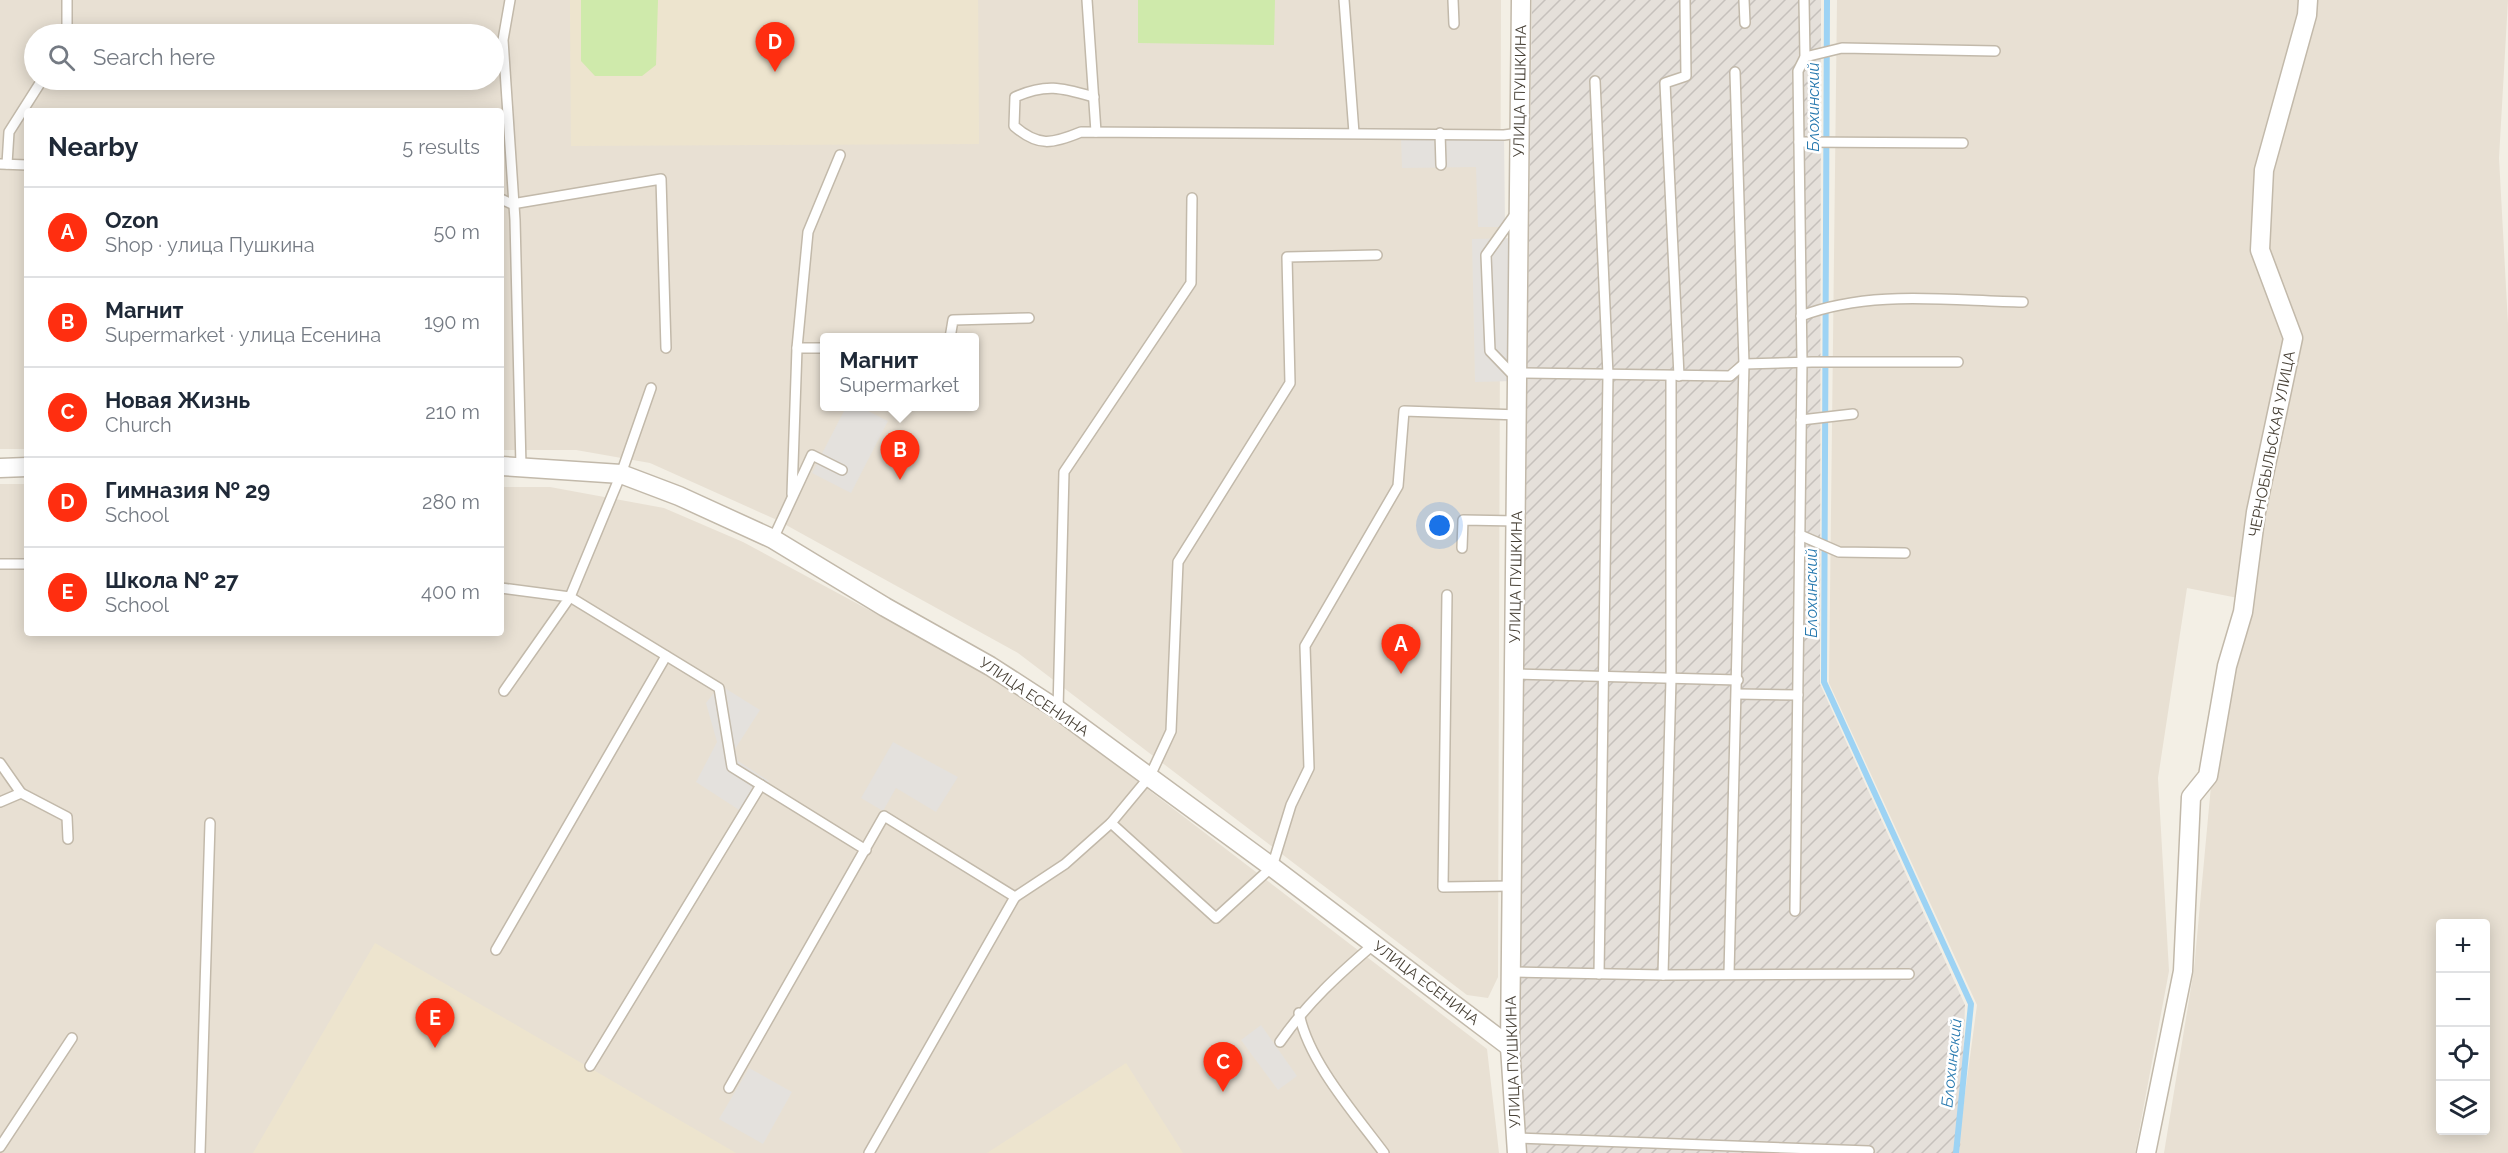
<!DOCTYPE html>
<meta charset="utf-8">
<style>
:root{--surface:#fff;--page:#f2f2f3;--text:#1f2937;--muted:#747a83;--line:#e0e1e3;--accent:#ff2e10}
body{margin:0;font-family:Raleway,sans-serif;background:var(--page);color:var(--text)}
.controls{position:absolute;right:18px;bottom:18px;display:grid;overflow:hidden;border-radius:6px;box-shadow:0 3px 15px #0003}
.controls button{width:54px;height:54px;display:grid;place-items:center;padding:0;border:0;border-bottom:2px solid var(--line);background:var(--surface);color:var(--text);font:30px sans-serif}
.you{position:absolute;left:1440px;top:526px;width:21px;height:21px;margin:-15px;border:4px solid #fff;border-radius:50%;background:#1a73e8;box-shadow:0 0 0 9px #1a73e833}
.badge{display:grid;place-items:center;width:39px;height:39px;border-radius:50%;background:var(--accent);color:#fff;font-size:20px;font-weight:700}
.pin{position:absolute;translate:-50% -50px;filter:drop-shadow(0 2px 3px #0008)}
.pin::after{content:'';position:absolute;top:32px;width:21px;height:18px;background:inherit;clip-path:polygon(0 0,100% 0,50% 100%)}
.popup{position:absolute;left:820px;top:333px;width:159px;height:78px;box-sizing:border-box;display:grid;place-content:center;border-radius:6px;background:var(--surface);filter:drop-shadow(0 2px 4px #0005);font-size:20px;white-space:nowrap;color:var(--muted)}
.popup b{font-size:22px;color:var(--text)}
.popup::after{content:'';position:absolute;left:50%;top:100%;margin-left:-12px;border:12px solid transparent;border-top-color:var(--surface)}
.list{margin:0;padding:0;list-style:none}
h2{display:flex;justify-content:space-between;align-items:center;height:78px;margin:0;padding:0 24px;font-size:26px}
h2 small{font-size:20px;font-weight:400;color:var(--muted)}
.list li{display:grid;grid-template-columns:39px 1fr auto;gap:18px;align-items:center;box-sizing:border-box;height:90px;padding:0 24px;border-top:2px solid var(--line)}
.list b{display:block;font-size:22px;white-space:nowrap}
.list p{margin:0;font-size:20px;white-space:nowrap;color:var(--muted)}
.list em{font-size:20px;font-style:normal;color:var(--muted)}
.icon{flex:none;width:33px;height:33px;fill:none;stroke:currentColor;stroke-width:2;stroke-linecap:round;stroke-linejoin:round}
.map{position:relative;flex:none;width:2508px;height:1153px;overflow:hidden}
.search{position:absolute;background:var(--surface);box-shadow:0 3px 15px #0003;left:24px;top:24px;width:480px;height:66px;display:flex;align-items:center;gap:15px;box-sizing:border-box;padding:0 21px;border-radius:33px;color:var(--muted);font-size:22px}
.panel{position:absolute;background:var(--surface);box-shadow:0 3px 15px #0003;left:24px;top:108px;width:480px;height:528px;border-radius:6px}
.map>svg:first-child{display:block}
.residential{fill:#e8e0d3;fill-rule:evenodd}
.industrial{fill:url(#industrial-furrows)}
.education{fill:#ede4ce}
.park{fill:#cfeaab}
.parking{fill:#e4e1dd}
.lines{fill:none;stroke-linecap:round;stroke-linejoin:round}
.stream{stroke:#9dd3f4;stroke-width:6}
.lane-casing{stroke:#c2b9aa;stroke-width:12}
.street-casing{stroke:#c2b9aa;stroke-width:21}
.lane{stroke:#fff;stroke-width:9}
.street{stroke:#fff;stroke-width:18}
.labels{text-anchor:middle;stroke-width:5;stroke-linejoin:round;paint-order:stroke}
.street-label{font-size:15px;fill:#463f34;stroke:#fff}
.water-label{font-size:16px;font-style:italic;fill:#2779af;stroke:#fff}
</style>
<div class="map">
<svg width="2508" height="1153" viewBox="0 0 2508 1153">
<defs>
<pattern id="industrial-furrows" width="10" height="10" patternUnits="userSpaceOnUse" patternTransform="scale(1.5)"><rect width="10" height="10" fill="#e5e0da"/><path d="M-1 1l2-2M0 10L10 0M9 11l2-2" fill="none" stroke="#c6c1bc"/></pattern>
</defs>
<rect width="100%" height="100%" fill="#f3efe5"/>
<g class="residential">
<path d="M 0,0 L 1501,0 L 1498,977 L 1488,998 L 1467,995 L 1018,653 L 777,520 L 650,463 L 576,450 L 501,450 L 501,111 L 27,111 L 27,449 L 0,449 ZM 34,34 L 494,34 L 494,80 L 34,80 ZM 825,338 L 975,338 L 975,406 L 825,406 Z"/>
<polygon points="1837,0 2302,0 2301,13 2256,169 2251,251 2284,338 2238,598 2187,588 2158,778 2169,971 2135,1153 1957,1153 1977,1005 1829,683"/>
<path d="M 2314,0 L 2508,0 L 2499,158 L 2508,324 L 2508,1153 L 2164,1153 L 2194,969 L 2212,775 L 2299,337 L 2269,250 L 2271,169 ZM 2440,924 L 2486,924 L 2486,1130 L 2440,1130 Z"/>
<polygon points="0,484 27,484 27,633 501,633 501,487 550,487 664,508 743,542 986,673 1107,758 1487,1049 1499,1153 0,1153"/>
</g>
<polygon class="industrial" points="1532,0 1821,0 1820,684 1965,1005 1960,1153 1525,1153 1518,1043"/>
<g class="education">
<polygon points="570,0 978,0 979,144 571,146"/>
<polygon points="375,943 736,1153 253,1153"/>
<polygon points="1126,1063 1183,1153 987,1153"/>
</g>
<g class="park">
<polygon points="581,0 658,0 656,65 642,76 595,76 581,61"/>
<polygon points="1138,0 1275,0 1274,45 1138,43"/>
</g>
<g class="parking">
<polygon points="1504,135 1505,227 1478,227 1476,167 1402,168 1401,137"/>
<polygon points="1511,238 1514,381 1475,382 1472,239"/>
<polygon points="846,407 860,407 888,421 851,493 812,473"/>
<polygon points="720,685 760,710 735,749 738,761 769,781 747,815 696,782 717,742 706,703"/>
<polygon points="893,742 958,777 936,812 896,788 883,811 861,798"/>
<polygon points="1261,1025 1297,1076 1278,1090 1241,1040"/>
<polygon points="749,1068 792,1092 763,1144 719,1119"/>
</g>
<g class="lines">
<polyline class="stream" points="1827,0 1824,682 1971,1004 1956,1153"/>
<g class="lane-casing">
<g id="lane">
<polyline points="510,0 503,40 515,220 521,466"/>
<polyline points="1087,0 1096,132"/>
<polyline points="1344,0 1354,133"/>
<polyline points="1453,0 1454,24"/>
<polyline points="1744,0 1745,23"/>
<polyline points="67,34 67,0"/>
<polyline points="1805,57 1842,48 1995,51"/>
<polyline points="1595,81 1608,375 1599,974"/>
<path d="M 1094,97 C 1062,88 1047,83 1015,97 L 1014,126 C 1038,147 1052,144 1081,132 L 1504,135 L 1519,133"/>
<polyline points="1440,133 1441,165"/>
<polyline points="1799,142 1963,143"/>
<polyline points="0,164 27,165"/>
<polyline points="7,164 9,132 42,80"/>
<polyline points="501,199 512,204 661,179 666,348"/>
<path d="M 1801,316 C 1871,289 1950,301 2023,302"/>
<polyline points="950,338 953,320 1029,318"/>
<polyline points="797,348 825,348"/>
<polyline points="1519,373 1730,376 1744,364 1812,362 1958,362"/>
<polyline points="1679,376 1665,83 1686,76 1685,0"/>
<polyline points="1515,377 1490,351 1486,255 1516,213"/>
<polyline points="651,388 621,474 570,597 719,688 732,767 866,850"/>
<polyline points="1801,420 1853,414"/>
<polyline points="792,494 797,348 808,232 840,155"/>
<polyline points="1800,535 1839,552 1905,553"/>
<polyline points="773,539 812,455 842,470"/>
<polyline points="1462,548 1463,520 1517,521"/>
<polyline points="0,564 27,564"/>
<polyline points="501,588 570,597 504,691"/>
<polyline points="1447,595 1443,887 1512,886"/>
<polyline points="1514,674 1738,680"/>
<polyline points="1737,694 1798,695"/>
<polyline points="1058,710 1064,472 1191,283 1192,198"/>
<polyline points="0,763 21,793 0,802"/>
<polyline points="21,793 67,817 68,839"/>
<polyline points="1111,823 1216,918 1272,867 1291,805 1309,768 1305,646 1398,486 1404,411 1519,415"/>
<polyline points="1795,911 1802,363 1798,71 1805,57 1804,0"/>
<polyline points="496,950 666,656"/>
<polyline points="1511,972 1663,975 1909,974"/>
<polyline points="1729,974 1744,364 1735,72"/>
<polyline points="1663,975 1671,679 1671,376"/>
<path d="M 1299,1013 C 1308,1061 1355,1114 1384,1153"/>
<path d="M 1280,1042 C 1307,1003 1339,974 1374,944"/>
<polyline points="590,1066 761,785"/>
<polyline points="729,1088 884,816 1015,897 1065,864 1111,823 1150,776 1171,731 1178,562 1290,383 1287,257 1377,255"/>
<polyline points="1516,1138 1869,1151"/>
<polyline points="0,1147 72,1038"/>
<polyline points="200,1153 210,823"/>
<polyline points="869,1153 1015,897"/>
</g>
</g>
<g class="street-casing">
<g id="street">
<polyline points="501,466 621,474 679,496 773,539 885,607 990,666 1058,710 1272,867 1510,1047"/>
<polyline points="0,468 27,467"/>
<polyline points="1517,1153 1510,1047 1521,0"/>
<polyline points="2146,1153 2183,971 2191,797 2208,776 2227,666 2243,612 2256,512 2293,338 2260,250 2264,170 2307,15 2308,0"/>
</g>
</g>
<use href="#lane" class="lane"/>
<use href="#street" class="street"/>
</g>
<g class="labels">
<g class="street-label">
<text transform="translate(1520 91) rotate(-89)" y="5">УЛИЦА ПУШКИНА</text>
<text transform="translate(2272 444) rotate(-79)" y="5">ЧЕРНОБЫЛЬСКАЯ УЛИЦА</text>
<text transform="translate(1516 577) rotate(-89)" y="5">УЛИЦА ПУШКИНА</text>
<text transform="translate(1034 697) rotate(34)" y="5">УЛИЦА ЕСЕНИНА</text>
<text transform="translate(1426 983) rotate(37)" y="5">УЛИЦА ЕСЕНИНА</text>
<text transform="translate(1513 1062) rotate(-92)" y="5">УЛИЦА ПУШКИНА</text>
</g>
<g class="water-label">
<text transform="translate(1813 107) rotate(-90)" y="6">Блохинский</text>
<text transform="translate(1811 593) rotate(-90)" y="6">Блохинский</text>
<text transform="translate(1951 1063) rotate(-84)" y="6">Блохинский</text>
</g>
</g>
</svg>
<div class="controls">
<button>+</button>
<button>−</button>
<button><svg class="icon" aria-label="locate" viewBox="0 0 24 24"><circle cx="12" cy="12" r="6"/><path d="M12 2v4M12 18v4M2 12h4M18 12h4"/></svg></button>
<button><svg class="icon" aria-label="layers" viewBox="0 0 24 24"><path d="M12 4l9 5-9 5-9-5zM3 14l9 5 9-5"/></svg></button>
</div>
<div class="you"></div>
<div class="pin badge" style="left:1401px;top:674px">A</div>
<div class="pin badge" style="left:900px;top:480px">B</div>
<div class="popup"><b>Магнит</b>Supermarket</div>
<div class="pin badge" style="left:1223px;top:1092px">C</div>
<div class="pin badge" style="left:775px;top:72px">D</div>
<div class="pin badge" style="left:435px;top:1048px">E</div>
<div class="search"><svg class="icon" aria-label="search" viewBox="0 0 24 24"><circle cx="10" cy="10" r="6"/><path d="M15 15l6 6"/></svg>Search here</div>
<section class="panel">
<h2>Nearby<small>5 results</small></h2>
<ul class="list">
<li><span class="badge">A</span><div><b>Ozon</b><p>Shop · улица Пушкина</p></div><em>50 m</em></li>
<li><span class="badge">B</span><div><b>Магнит</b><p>Supermarket · улица Есенина</p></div><em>190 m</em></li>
<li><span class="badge">C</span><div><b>Новая Жизнь</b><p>Church</p></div><em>210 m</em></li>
<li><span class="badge">D</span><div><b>Гимназия № 29</b><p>School</p></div><em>280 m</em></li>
<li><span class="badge">E</span><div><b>Школа № 27</b><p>School</p></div><em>400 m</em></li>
</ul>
</section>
</div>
